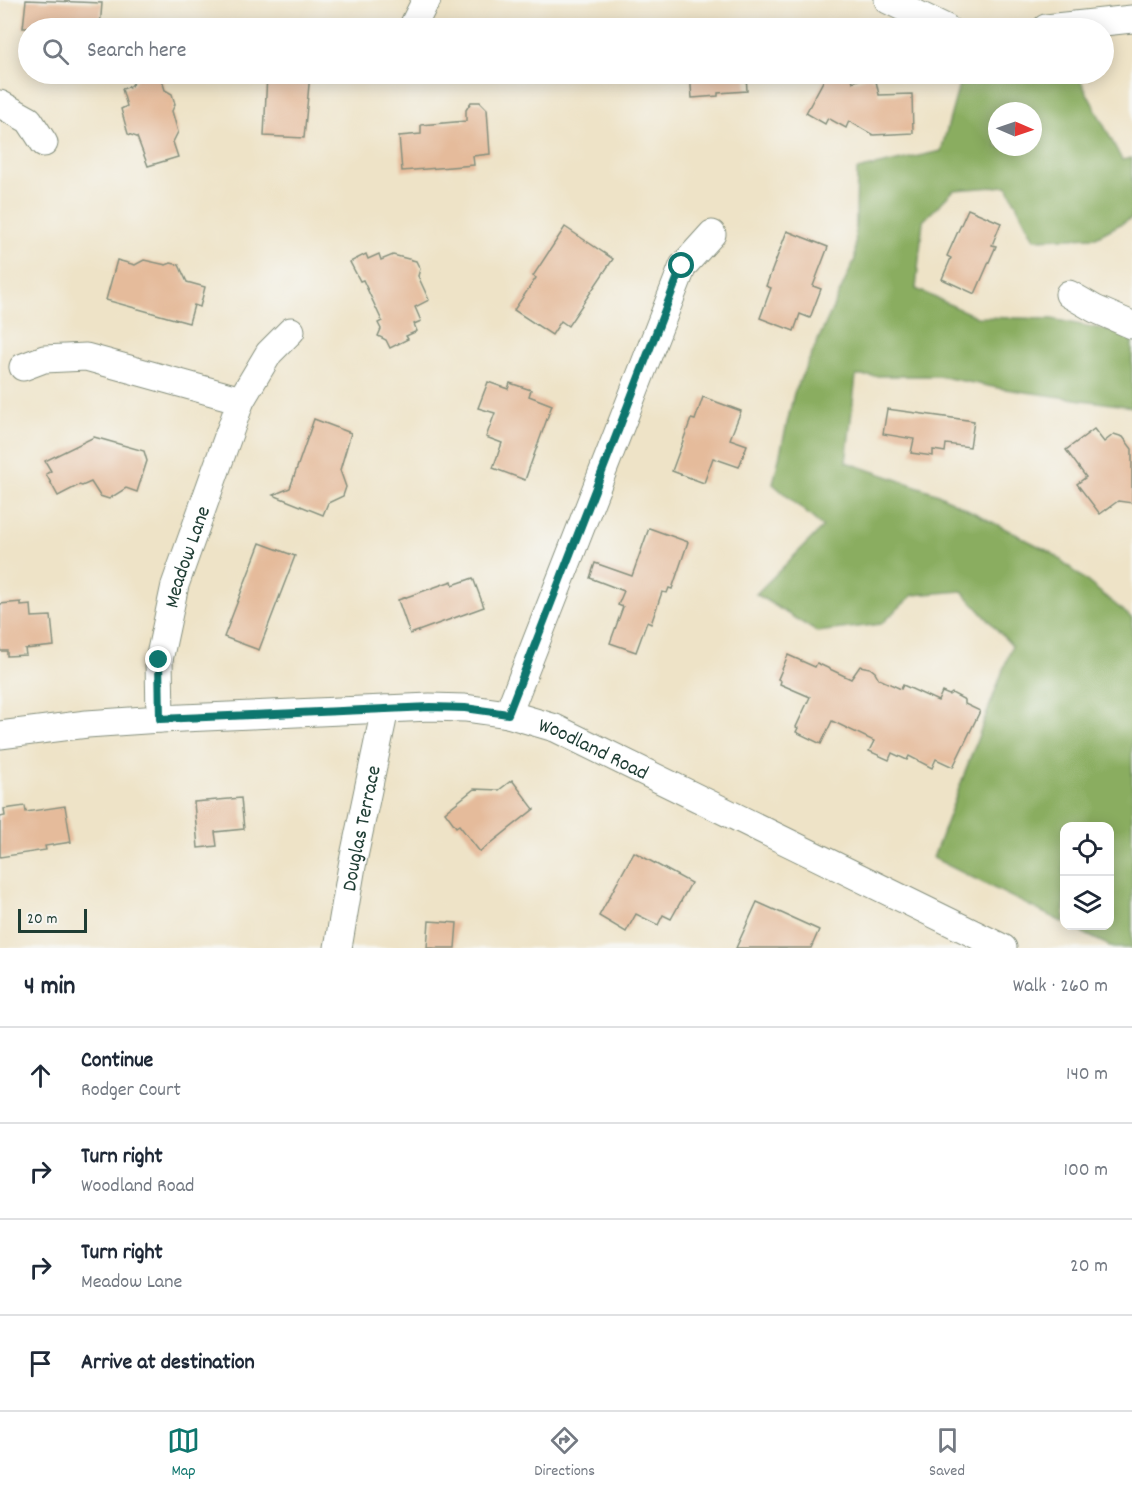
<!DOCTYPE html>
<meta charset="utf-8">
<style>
:root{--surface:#fff;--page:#f2f2f3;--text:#1f2937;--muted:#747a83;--line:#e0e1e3;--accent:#0f766e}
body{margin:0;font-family:Dekko,sans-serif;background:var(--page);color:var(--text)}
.controls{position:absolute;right:18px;bottom:18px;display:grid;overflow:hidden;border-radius:12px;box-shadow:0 3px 15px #0003}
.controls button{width:54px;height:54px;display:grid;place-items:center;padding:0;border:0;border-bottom:2px solid var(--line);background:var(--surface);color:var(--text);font:30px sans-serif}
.compass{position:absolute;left:988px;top:102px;width:54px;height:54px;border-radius:50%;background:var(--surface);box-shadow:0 3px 15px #0003;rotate:92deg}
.scale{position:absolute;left:18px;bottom:15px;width:69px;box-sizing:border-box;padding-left:6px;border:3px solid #1f3d34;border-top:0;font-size:16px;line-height:21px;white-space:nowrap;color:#1f3d34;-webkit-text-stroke:4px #f6f6f2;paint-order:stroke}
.stop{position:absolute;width:18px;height:18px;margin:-14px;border:4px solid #0f766e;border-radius:50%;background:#fff}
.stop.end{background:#0f766e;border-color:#fff;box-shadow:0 2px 6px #0008}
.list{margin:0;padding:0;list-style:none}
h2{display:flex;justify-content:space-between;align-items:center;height:78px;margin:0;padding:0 24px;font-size:26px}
h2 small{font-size:20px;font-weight:400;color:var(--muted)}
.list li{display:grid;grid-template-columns:39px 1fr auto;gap:18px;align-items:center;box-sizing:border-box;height:96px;padding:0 24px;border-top:2px solid var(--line)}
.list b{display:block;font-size:22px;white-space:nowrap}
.list p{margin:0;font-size:20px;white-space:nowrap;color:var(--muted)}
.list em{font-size:20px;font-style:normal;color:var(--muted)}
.icon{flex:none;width:33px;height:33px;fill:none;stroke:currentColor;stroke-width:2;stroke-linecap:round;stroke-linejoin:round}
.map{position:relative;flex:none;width:1132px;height:948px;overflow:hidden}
.search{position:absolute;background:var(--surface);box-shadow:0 3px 15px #0003;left:18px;right:18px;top:18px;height:66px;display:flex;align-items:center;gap:15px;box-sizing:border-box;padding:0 21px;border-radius:33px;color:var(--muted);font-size:22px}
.sheet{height:462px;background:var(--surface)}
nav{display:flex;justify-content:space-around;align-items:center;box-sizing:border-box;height:84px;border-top:2px solid var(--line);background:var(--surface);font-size:16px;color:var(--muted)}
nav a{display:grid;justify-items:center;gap:3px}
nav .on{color:var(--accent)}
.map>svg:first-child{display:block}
.forest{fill:#8aad61;stroke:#54754a;stroke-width:1.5;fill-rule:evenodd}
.building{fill:#e5bb9b}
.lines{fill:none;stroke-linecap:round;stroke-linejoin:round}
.street-casing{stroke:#86907e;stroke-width:29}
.street{stroke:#fff;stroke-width:27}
.route{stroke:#0f766e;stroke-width:8}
.labels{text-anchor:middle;stroke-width:6;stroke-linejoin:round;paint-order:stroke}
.street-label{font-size:21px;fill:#1f3d34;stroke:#f6f6f2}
</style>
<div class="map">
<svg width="1132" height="948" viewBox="0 0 1132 948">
<rect width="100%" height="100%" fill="#f6f6f2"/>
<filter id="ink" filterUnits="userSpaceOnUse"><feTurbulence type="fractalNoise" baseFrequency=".0167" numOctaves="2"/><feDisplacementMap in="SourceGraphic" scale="12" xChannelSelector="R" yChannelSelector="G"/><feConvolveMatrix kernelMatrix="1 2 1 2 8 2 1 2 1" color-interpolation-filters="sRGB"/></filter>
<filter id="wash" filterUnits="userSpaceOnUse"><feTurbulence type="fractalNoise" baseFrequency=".008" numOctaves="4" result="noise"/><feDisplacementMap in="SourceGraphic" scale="24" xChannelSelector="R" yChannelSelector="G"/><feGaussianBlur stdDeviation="1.35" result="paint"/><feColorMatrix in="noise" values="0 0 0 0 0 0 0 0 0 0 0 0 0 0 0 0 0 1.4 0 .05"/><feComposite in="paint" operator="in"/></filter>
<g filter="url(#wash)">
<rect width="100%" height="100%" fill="#eee3c7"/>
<path class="forest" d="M 962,74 L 1077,74 L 1122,160 L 1132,158 L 1132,218 L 1096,237 L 1034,239 L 1007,186 L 954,190 L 923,221 L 916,289 L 977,317 L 1052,319 L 1132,335 L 1132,407 L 998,388 L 938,376 L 856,376 L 846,462 L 936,493 L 1052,553 L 1132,618 L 1132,948 L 1114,948 L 1069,926 L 1110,926 L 1110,826 L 1064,826 L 1064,923 L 933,858 L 1012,646 L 962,591 L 913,595 L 881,624 L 817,632 L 756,594 L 823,527 L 773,484 L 794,393 L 855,259 L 857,170 L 941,151 ZM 997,111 L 1033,111 L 1033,147 L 997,147 Z"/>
<g id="blocks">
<g class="building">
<polygon points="26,0 102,3 100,28 23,28"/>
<polygon points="140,74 160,74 165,90 172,94 175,104 172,111 178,132 173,142 178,157 148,166 137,137 128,134 121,109 127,106 122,89 131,86"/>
<polygon points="267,74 310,74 304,138 264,136"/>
<polygon points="690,74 746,74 747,91 718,93 718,96 692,98"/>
<polygon points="827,74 851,74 853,82 868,76 876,81 879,95 912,94 913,133 873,135 849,121 846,128 828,118 825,124 806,113"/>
<polygon points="471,102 480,102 487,109 490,154 473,156 474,165 402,171 399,136 421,134 421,125 466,121 466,110"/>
<polygon points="968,209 1001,223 992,245 996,246 975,294 942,279 951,258 947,256"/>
<polygon points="565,227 613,259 568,326 561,321 552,335 514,310 536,278 533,276"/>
<polygon points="787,231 828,247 813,286 821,289 810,318 800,314 794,331 760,318 771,288 766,286"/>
<polygon points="366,254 368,259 379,254 381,260 393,255 416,261 420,269 418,276 429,300 415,307 421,321 414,324 417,331 406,336 408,339 390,348 386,340 378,336 381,329 378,323 382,321 363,280 360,281 350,262"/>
<polygon points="117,260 135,265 144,260 166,265 171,263 179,265 187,282 205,287 200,307 194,305 189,323 106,300"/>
<polygon points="488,382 508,389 510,383 531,390 529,396 552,405 525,480 493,468 502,443 486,437 495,413 478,408"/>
<polygon points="703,397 741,411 730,439 747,445 739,467 713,458 704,483 672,471 691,419 695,420"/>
<polygon points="887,409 974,421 970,447 946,444 945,452 933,450 933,456 911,453 914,439 883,434"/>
<polygon points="314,419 351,433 340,470 346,487 343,496 328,503 323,515 273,495 290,488"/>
<polygon points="1094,429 1104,442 1114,434 1123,437 1132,449 1132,503 1118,501 1100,514 1077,484 1086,477 1066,450"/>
<polygon points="94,437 144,451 147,461 137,492 126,488 109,499 100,496 91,482 82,486 79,485 58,496 46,474 51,471 45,461"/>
<polygon points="649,528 688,542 672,589 669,588 667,593 662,592 651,624 647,622 636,652 610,643 623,607 618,605 624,591 590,578 595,563 632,576"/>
<polygon points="260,543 295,556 259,650 224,637"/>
<polygon points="473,578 484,607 410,634 398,600 452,581 453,585"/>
<polygon points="21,602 21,606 31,605 32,617 51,616 54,646 25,649 26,655 7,656 7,651 0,651 0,604"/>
<polygon points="788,655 815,667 817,663 851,679 860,666 870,668 875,672 879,679 901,689 903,685 938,701 942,692 949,695 952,693 965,700 965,704 980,711 953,767 936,759 932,768 909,756 907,760 892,753 889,760 869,751 874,741 832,721 821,744 796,732 798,728 796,727 810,697 780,684 781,681 778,679"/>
<polygon points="512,780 534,809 480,852 459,825 456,827 445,812 474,789 499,790"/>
<polygon points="241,798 244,829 215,832 217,846 198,848 194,802"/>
<polygon points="25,806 26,812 65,806 71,842 45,846 46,850 0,857 0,817 5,816 4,809"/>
<polygon points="634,852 691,883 671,919 663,915 658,925 636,914 626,932 599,916"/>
<polygon points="757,902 819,930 811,948 736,948"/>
<polygon points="429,921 457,923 455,948 427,948"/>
</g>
</g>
</g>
<g filter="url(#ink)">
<use href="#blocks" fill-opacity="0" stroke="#86907e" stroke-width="1.5"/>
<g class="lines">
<g class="street-casing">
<g id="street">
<polyline points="888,0 946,28"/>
<polyline points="412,28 424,4 427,0"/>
<polyline points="1046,28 1132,19"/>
<polyline points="0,104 29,120 44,143"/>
<polyline points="1069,294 1095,309 1132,325"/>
<polyline points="23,367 44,359 86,357 241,400"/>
<polyline points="508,714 683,266 712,234"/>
<path id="s1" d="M 160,719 L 159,660 L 175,585 L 241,400 L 269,353 L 291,331"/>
<path id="s2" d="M 0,735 L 87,724 L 160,719 L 430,707 L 465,708 L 508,714 L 555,728 L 1003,948"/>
<path id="s3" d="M 338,948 L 352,866 L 385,709"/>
</g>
</g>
<use href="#street" class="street"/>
</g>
</g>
<g class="lines" filter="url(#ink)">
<polyline class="route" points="159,660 160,719 430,707 465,708 508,714 682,266"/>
</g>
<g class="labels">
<g class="street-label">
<text dy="7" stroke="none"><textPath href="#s1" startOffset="166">Meadow Lane</textPath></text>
<text dy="7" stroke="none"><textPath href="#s2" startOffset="602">Woodland Road</textPath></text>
<text dy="7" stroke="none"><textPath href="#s3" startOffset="122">Douglas Terrace</textPath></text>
</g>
</g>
</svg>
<div class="controls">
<button><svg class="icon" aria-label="locate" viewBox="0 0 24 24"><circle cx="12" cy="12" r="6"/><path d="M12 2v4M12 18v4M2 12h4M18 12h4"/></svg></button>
<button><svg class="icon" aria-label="layers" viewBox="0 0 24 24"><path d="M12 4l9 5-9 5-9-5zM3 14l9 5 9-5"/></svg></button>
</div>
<svg class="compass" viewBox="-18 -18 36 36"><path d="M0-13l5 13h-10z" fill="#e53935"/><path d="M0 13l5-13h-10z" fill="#747a83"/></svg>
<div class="scale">20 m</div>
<div class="stop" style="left:682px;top:266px"></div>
<div class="stop end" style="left:159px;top:660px"></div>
<div class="search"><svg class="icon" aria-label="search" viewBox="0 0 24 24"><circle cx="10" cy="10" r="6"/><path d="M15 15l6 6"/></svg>Search here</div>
</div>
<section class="sheet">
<h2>4 min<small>Walk · 260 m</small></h2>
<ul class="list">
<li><svg class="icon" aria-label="ahead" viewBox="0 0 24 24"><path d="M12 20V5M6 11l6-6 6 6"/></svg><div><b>Continue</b><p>Rodger Court</p></div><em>140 m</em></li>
<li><svg class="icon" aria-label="right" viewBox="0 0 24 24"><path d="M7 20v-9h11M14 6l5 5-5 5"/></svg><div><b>Turn right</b><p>Woodland Road</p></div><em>100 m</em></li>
<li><svg class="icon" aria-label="right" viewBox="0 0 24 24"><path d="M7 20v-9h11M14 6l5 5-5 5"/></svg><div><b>Turn right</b><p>Meadow Lane</p></div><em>20 m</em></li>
<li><svg class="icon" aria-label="arrive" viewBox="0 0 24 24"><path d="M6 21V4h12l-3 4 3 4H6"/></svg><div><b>Arrive at destination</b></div></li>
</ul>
</section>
<nav>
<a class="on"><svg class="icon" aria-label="map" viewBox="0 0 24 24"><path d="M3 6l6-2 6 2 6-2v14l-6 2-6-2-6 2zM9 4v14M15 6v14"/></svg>Map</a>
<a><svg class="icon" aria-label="directions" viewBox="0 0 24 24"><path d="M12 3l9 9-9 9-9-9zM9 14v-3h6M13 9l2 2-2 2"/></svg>Directions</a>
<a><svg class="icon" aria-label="saved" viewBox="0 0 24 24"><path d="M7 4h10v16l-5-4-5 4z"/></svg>Saved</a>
</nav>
